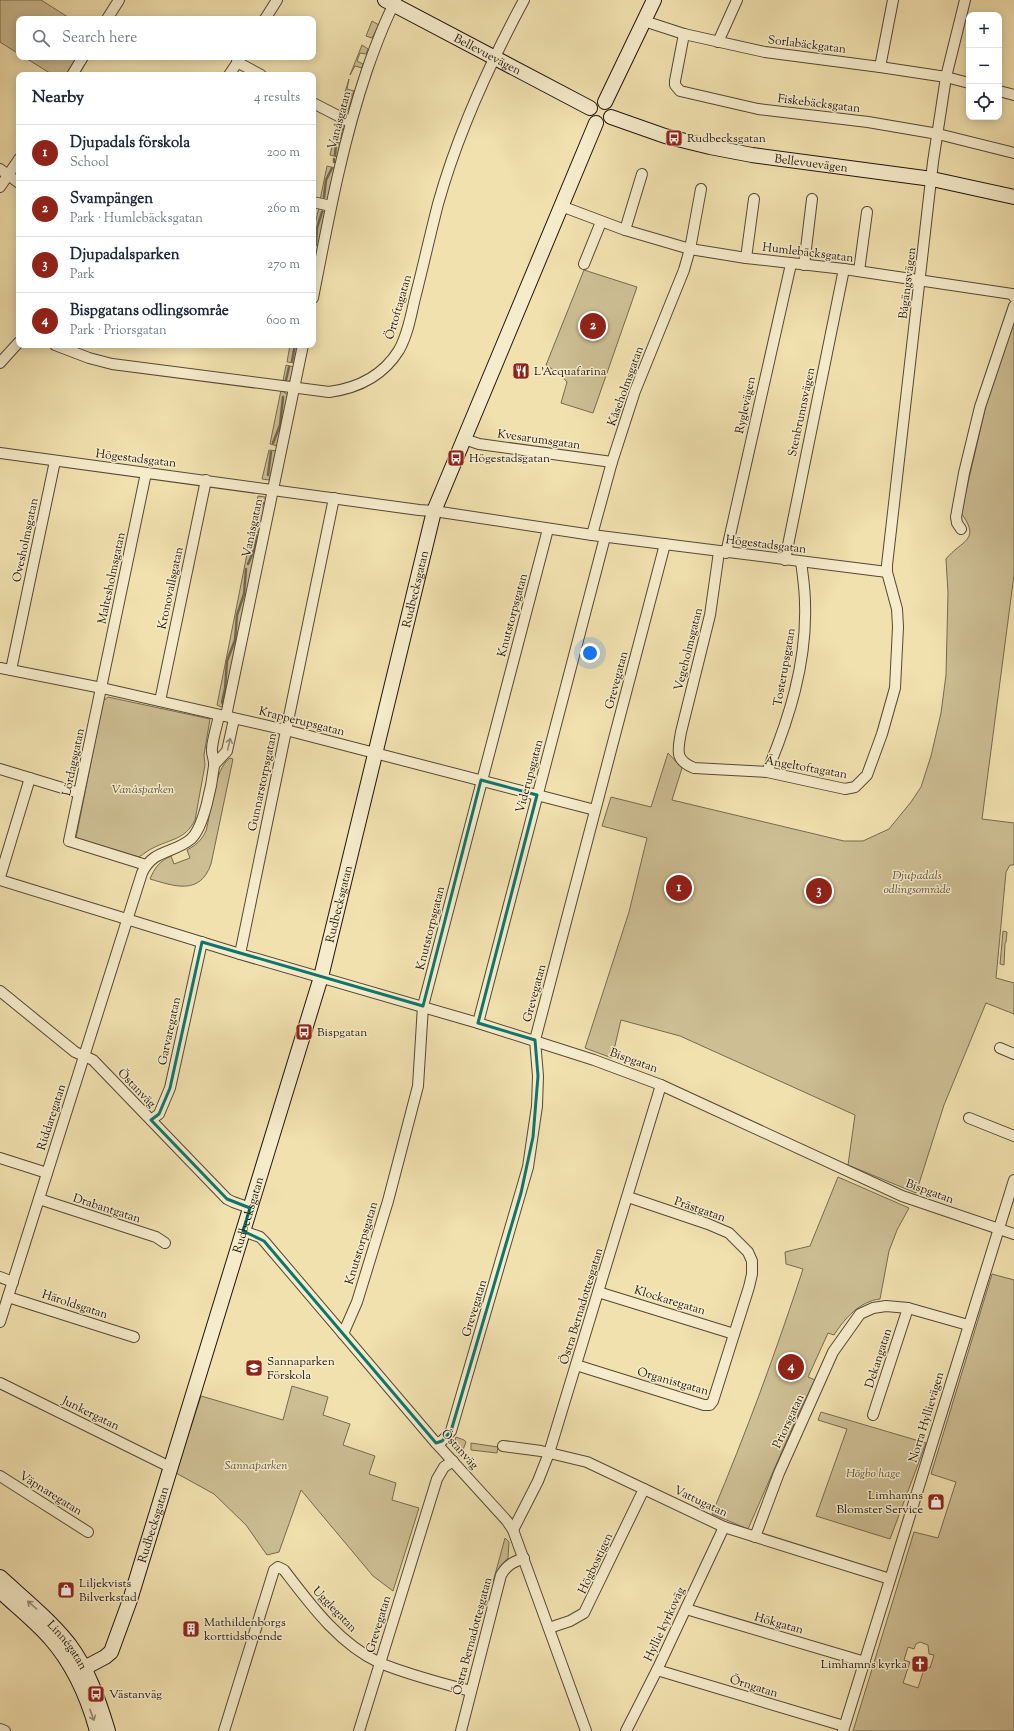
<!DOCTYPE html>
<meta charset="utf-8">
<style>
:root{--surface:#fff;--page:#f6f6f7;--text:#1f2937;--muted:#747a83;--line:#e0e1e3;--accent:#8f2418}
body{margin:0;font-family:"Sorts Mill Goudy",serif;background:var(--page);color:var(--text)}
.controls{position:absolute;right:12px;top:12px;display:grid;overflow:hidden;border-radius:8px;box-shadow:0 2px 10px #0003}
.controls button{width:36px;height:36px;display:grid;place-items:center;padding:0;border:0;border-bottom:1px solid var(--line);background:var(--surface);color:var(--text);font:20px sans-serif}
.you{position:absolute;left:590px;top:653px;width:14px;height:14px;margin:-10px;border:3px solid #fff;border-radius:50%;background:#1a73e8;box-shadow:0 0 0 6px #1a73e833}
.badge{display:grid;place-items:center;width:26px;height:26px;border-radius:50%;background:var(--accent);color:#fff;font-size:13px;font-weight:700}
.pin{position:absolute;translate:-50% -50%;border:2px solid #fff;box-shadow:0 1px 4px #0006}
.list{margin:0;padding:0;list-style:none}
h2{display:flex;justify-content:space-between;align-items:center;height:52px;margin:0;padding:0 16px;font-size:17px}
h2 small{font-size:13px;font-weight:400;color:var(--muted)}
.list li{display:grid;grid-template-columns:26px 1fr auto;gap:12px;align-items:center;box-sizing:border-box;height:56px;padding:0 16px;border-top:1px solid var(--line)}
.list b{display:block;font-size:15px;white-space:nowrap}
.list p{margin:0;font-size:13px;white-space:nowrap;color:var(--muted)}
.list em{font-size:13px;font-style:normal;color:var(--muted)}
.icon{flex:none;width:22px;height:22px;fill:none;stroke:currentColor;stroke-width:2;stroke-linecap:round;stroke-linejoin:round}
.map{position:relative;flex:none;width:1014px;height:1731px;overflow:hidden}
.search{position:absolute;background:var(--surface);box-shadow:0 2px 10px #0003;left:16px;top:16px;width:300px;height:44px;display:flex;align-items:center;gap:10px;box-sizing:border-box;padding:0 14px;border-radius:8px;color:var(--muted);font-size:15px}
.panel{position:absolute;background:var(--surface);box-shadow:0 2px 10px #0003;left:16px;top:72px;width:300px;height:276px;border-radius:8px}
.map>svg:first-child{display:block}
.green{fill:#cdbe93;stroke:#766a50;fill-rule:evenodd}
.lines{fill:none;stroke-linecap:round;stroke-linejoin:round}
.stream{stroke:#72664d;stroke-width:2.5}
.street-casing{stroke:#544836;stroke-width:12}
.secondary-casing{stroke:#1f150d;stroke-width:16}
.street{stroke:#f6eccb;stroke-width:10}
.secondary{stroke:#f6eccb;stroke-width:14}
.oneway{stroke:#958b76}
.marked{fill:none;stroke:#0f766e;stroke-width:3;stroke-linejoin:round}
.labels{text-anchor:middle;stroke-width:3;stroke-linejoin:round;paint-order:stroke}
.street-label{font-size:12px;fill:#1f150d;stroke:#f6eccb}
.poi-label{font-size:12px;fill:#1f150d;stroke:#f6eccb;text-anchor:start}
.park-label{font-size:12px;font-style:italic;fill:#5c503c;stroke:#f6eccb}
</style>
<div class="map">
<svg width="1014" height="1731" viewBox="0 0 1014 1731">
<rect width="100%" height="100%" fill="#f1e1af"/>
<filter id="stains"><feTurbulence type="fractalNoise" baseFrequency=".005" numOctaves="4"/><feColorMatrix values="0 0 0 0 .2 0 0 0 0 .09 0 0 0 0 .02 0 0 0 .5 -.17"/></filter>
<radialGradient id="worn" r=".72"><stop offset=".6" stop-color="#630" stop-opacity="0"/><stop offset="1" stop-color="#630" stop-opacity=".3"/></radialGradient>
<g class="green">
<polygon points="0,0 41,0 71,19 19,19 19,54 0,42"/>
<polygon points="372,21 379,25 372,38 366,36"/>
<polygon points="362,45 368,49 366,54 360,53 357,61 363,64 362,68 355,66 350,75"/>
<polygon points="24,57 79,57 67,75 53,75"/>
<polygon points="349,79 347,89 354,91 349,108 346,112 339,112"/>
<polygon points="338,120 343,125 341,139 334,137"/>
<polygon points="333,142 341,143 338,157 330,155"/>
<polygon points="327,166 335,168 328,198 325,201 320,200"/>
<polygon points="319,207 325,213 319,246 313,245 313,234"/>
<polygon points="584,270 637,287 593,413 561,403 567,382 561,375 546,365"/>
<path d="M 1014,322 L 1014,575 L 982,819 L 1014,823 L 1014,865 L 1010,865 L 1006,872 L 996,978 L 1014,983 L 1014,1014 L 986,1003 L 944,1105 L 916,1193 L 848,1165 L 855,1115 L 680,1036 L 621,1020 L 612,1058 L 585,1048 L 629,912 L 647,838 L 602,826 L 611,797 L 651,807 L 668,753 L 682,768 L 672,800 L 844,841 L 863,841 L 889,829 L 911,802 L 921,787 L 931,756 L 941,713 L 946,675 L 948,593 L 946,559 C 961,540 982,541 961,513 L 986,405 Z"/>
<polygon points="290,345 299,345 295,363 287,362"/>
<polygon points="286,365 294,367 291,379 288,382 283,381"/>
<polygon points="281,390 288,395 278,446 270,444"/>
<polygon points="269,450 277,451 269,480 262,479"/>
<polygon points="258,496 265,497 266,503 260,533 251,531"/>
<polygon points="251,534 259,535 224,704 221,707 217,705"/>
<path d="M 108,697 L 210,719 L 204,755 L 205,765 L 195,820 C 185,840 170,839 153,848 C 148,850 144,854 139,857 L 76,838 L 103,701 Z"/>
<path d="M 230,758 L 233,759 L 211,864 C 200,896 174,886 150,879 C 155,867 159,862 171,856 L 174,864 L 190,858 L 187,850 C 196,845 201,841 206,831 C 211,813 214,769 230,758 Z"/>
<polygon points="1003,931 1007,932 1006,942 1005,943 1004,965 1000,964"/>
<path d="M 838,1177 L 909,1208 L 897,1230 L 889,1251 L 880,1299 C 860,1301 844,1319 834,1335 L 828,1333 L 808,1377 L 815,1380 L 800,1410 L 748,1529 L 712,1514 C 746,1433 776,1352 803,1269 L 786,1264 L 785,1252 L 810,1246 Z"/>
<path d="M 992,1274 L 1014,1280 L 1014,1731 L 853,1731 L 914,1532 L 938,1538 L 956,1482 L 931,1474 ZM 920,1642 L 928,1645 L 929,1654 L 934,1655 L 930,1668 L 925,1666 L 918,1688 L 903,1683 L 910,1662 L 904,1660 L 908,1647 L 914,1649 L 916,1644 Z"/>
<polygon points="292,1386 328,1397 323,1415 350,1424 343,1445 375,1456 369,1474 396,1483 392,1500 419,1508 393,1591 373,1576 301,1490 279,1552 267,1555 246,1525 214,1494 176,1473 201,1396 283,1420"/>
<polygon points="821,1412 926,1443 890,1539 816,1516 847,1429 818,1420"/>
<polygon points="456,1437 464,1440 466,1442 460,1457 453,1446"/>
<polygon points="471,1443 498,1447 497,1453 471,1450"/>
<polygon points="505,1538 509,1542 508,1558 501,1566 496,1583 493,1582"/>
</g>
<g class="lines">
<g class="stream">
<polyline points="342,110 345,102 351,94"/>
<polyline points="338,128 343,129"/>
<polyline points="336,136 339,125"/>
<polyline points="335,155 336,143"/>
<polyline points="334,162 334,159"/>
<polyline points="324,197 326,180 332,168"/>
<polyline points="316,244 317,228 322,212"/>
<polyline points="314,257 315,251"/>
<polyline points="292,361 295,345"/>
<polyline points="286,380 289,367"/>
<polyline points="273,443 280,425 283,397"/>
<polyline points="268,475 271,452"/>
<polyline points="255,531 258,514 263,503"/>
<polyline points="248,564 254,550 256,536"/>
<polyline points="223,704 222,702 225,689 227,661 235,640 237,615 244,594 246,569"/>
</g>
<g class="street-casing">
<g id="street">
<polyline points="107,19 119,0"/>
<polyline points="265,19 277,0"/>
<polyline points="644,21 684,34 765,52 880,67 946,77 969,83"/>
<polyline points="684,34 675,81 675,85 680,91 758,109 868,122 938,134 1014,153"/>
<polyline points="718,42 737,0"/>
<polyline points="237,62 261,75"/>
<polyline points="880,67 893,0"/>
<polyline points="72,75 83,57"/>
<polyline points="229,75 241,57"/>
<polyline points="999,91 1014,95"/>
<polyline points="313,103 350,122"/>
<polyline points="0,169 19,183"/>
<polyline points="0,187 19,159"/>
<polyline points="313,202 331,206"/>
<polyline points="561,206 625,230 690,249 746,258 844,269 1012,294 1014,297"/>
<polyline points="625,230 642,174"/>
<polyline points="746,258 754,199"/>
<polyline points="584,264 601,222"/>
<polyline points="804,265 812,199"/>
<polyline points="859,271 867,212"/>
<path d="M 313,298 C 328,221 342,144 367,70 C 375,47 384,22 396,0"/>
<path d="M 55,345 L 89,358 L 112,364 L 329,392 C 359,388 383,376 399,350 C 408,334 411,315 415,298 C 423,267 430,235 438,204 C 458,132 489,65 524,0"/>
<polyline points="0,363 19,342"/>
<polyline points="464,439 479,444 612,462"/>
<polyline points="0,453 419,510 434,511 592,535 887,572"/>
<polyline points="961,529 957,523 956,517 964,473 980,407 1014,306"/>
<polyline points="592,535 612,462 635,391 684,270 690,249 701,189"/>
<path d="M 719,552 L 710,615 L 681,732 C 678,750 674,760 694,768 L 767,772 L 845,789 L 855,787 L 867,775 L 882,734 L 895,688 L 898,627 L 897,609 L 887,572 L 887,565 L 933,162 L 946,77 L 965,0"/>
<polyline points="726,553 791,264"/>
<polyline points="785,560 844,269"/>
<polyline points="0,668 102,688 286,730 595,810"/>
<polyline points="11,670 55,461"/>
<polyline points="160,701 206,480"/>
<polyline points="226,716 303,345"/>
<polyline points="214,765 227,751 234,719"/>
<polyline points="0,769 79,793"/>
<path d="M 767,772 C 789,719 807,663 805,604 C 805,590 803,576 801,562"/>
<polyline points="146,865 69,841 146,473"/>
<polyline points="0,877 30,778"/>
<polyline points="0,880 240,954 478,1023 594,1060 661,1085 902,1196 1014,1234"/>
<polyline points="240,954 334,498"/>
<polyline points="0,991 75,1052 93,1060 227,1199 233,1202 250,1208"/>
<polyline points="478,1023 605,537"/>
<polyline points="1000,1048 1014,1054"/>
<polyline points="969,1118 1014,1136"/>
<polyline points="151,1120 159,1114 170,1088 202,942"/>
<polyline points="0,1158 47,1173"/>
<polyline points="39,1199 156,1237 165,1243"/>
<polyline points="243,1231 260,1237 264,1241 436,1443 507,1521 513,1530 586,1731"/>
<polyline points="0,1277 13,1282"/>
<polyline points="598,1292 734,1334"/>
<polyline points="8,1297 134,1337"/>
<path d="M 0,1322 L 142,873 C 153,849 173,854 191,839 C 204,827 212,784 214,766 C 215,760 211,754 212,748 C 213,737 217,726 219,715"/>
<polyline points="343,1334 357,1302 388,1201 418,1086 423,1006 548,529"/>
<polyline points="576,1365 704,1405 710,1405 713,1401 749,1287 752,1274 752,1261 748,1252 729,1233 708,1224 628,1197"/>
<polyline points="0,1383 170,1467"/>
<polyline points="873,1415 908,1308"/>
<polyline points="436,1443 442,1441 451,1431 528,1167 537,1106 538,1076 535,1040 665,544"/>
<polyline points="503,1446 541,1451 587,1462 724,1527 890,1579"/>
<polyline points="0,1476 88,1532"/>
<polyline points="513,1530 538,1481 549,1453 661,1085"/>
<polyline points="755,1537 779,1473 833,1352 860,1314 873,1308 886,1306 908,1308 968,1325"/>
<polyline points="686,1609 865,1662"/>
<polyline points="549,1628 570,1621 584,1613 644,1489"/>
<polyline points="657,1670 844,1726"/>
<polyline points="0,1729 5,1731"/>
<path d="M 224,1731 L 274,1570 L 278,1567 L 284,1570 C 310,1604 339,1644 380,1663 C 409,1675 441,1683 471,1691"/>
<polyline points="359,1731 437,1479 444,1467 453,1461"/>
<path d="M 461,1731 L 501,1575 C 507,1565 513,1562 524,1558"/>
<polyline points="626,1731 657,1670 724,1527"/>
<polyline points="843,1731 1014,1180"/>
</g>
</g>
<g class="secondary-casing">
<g id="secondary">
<path id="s1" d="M 385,0 L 590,108"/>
<polyline points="605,102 654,0"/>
<path id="s2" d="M 611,117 L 665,136 L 710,147 L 752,155 L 932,179 L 1014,197"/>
<path id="s3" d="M 0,1577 C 24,1599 49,1619 69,1644 C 88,1669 99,1701 108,1731"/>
<path d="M 0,1591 C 17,1607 35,1621 50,1638 C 73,1664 88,1698 97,1731"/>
<path id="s4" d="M 75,1673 L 105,1657 L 111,1652 L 130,1600 L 321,977 L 434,511 L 596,123"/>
</g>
</g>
<use href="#street" class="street"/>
<use href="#secondary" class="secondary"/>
</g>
<defs><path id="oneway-shaft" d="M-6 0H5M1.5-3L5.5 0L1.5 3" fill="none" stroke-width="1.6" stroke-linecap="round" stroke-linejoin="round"/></defs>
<g class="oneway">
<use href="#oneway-shaft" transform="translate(229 744) rotate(-77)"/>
<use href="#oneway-shaft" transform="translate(32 1605) rotate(-139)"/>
<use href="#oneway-shaft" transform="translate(92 1715) rotate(70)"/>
</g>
<path class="marked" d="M 481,780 L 537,795 L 478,1023 L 535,1040 L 538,1076 L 533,1137 L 521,1193 L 451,1431 L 442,1441 L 436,1443 L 264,1241 L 243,1231 L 250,1208 L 227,1199 L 151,1120 L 159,1114 L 170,1088 L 202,942 L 423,1006 Z"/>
<defs>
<g id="bus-square" transform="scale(0.9)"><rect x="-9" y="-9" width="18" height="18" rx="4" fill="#8f2418" stroke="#f6eccb"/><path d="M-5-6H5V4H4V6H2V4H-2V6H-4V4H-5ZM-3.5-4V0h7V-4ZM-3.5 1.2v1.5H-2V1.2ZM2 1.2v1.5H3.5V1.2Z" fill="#fff"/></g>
<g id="restaurant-square" transform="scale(0.9)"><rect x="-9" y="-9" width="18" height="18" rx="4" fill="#8f2418" stroke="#f6eccb"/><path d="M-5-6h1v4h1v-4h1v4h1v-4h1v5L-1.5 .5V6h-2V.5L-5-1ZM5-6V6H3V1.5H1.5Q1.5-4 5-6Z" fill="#fff"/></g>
<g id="school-square" transform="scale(0.9)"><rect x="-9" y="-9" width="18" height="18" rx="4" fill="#8f2418" stroke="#f6eccb"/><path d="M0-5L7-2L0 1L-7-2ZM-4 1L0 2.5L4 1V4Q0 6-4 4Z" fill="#fff"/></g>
<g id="shop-square" transform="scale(0.9)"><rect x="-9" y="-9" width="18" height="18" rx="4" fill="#8f2418" stroke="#f6eccb"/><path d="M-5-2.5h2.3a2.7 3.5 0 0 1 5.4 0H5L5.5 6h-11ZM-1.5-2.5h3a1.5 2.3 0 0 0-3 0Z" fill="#fff"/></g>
<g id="building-square" transform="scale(0.9)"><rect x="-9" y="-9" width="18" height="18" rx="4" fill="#8f2418" stroke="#f6eccb"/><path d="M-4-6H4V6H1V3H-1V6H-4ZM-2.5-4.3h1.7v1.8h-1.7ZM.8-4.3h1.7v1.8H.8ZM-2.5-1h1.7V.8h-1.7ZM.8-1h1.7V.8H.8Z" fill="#fff"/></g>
<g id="church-square" transform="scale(0.9)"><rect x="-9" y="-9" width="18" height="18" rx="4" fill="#8f2418" stroke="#f6eccb"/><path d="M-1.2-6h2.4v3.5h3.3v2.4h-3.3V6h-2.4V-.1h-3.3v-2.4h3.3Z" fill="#fff"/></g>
</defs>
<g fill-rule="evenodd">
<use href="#bus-square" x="674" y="138"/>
<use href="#restaurant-square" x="521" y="371"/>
<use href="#bus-square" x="456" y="458"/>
<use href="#bus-square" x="304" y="1032"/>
<use href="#school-square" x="254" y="1368"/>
<use href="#shop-square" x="936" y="1502"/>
<use href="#shop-square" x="66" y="1590"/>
<use href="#building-square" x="191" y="1629"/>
<use href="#church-square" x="920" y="1664"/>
<use href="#bus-square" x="96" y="1694"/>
</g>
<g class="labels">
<g class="street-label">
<text transform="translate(807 44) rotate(7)" y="4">Sorlabäckgatan</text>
<text dy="4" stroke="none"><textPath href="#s1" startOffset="116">Bellevuevägen</textPath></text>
<text transform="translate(819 103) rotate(7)" y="4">Fiskebäcksgatan</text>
<text transform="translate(339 120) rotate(-75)" y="4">Vanåsgatan</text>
<text dy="4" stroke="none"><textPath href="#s2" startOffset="206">Bellevuevägen</textPath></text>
<text transform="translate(808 252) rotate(7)" y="4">Humlebäcksgatan</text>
<text transform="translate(907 283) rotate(-83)" y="4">Bågängsvägen</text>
<text transform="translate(398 307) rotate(-74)" y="4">Örtoftagatan</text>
<text transform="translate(625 386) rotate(-70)" y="4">Kåseholmsgatan</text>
<text transform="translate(745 405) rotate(-78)" y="4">Ryglevägen</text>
<text transform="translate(801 412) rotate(-78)" y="4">Stenbrunnsvägen</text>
<text transform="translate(539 439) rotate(8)" y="4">Kvesarumsgatan</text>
<text transform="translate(136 458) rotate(7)" y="4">Högestadsgatan</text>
<text transform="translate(252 528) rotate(-78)" y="4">Vanåsgatan</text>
<text transform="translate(25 540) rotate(-78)" y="4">Ovesholmsgatan</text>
<text transform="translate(766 544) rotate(7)" y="4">Högestadsgatan</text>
<text transform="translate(111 578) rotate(-78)" y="4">Maltesholmsgatan</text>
<text transform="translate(170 588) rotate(-78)" y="4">Kronovallsgatan</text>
<text dy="4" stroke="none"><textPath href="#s4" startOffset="1148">Rudbecksgatan</textPath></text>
<text transform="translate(512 615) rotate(-75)" y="4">Knutstorpsgatan</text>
<text transform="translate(688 649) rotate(-76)" y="4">Vegeholmsgatan</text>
<text transform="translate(784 667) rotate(-80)" y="4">Tosterupsgatan</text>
<text transform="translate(616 680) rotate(-75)" y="4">Grevegatan</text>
<text transform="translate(302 721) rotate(14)" y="4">Krapperupsgatan</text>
<text transform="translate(73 762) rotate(-78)" y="4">Lördagsgatan</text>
<text transform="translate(806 767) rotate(10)" y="4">Ängeltoftagatan</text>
<text transform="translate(529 776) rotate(-75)" y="4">Viderupsgatan</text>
<text transform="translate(262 782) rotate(-78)" y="4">Gunnarstorpsgatan</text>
<text dy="4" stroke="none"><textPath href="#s4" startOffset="824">Rudbecksgatan</textPath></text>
<text transform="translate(430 928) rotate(-76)" y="4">Knutstorpsgatan</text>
<text transform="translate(534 993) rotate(-75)" y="4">Grevegatan</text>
<text transform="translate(169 1031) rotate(-78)" y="4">Garvaregatan</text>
<text transform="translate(634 1060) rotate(20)" y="4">Bispgatan</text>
<text transform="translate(137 1088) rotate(46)" y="4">Östanväg</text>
<text transform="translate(51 1117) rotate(-72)" y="4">Riddaregatan</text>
<text transform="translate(930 1191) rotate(20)" y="4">Bispgatan</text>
<text transform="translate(107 1208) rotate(18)" y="4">Drabantgatan</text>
<text transform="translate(700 1209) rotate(19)" y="4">Prästgatan</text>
<text dy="4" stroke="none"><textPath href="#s4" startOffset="500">Rudbecksgatan</textPath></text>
<text transform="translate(361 1243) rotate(-73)" y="4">Knutstorpsgatan</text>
<text transform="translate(670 1300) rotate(17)" y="4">Klockaregatan</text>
<text transform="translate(75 1304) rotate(18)" y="4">Häroldsgatan</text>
<text transform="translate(581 1306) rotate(-73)" y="4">Östra Bernadottesgatan</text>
<text transform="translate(474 1308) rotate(-73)" y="4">Grevegatan</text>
<text transform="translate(878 1358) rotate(-72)" y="4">Dekangatan</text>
<text transform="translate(673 1381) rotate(16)" y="4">Organistgatan</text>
<text transform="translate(91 1413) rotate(26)" y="4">Junkergatan</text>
<text transform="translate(926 1417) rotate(-73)" y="4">Norra Hyllievägen</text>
<text transform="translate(788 1421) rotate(-65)" y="4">Priorsgatan</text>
<text transform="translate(460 1449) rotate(48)" y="4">Östanväg</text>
<text transform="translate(51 1493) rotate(32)" y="4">Väpnaregatan</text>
<text transform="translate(701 1501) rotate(25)" y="4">Vattugatan</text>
<text dy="4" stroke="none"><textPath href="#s4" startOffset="176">Rudbecksgatan</textPath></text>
<text transform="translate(595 1563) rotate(-65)" y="4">Högbostigen</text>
<text transform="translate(335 1609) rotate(46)" y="4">Ugglegatan</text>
<text transform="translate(779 1623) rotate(16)" y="4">Hökgatan</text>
<text transform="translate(378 1624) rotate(-73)" y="4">Grevegatan</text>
<text transform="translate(664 1624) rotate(-65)" y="4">Hyllie kyrkoväg</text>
<text transform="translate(472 1636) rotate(-75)" y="4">Östra Bernadottesgatan</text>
<text dy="4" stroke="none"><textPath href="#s3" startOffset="96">Linnégatan</textPath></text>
<text transform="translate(754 1686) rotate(17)" y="4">Örngatan</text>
</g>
<g class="poi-label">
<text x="687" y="142">Rudbecksgatan</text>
<text x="534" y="375">L'Acquafarina</text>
<text x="469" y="462">Högestadsgatan</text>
<text x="317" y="1036">Bispgatan</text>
<text x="267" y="1365">Sannaparken<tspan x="267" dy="14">Förskola</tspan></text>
<text x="923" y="1499" text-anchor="end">Limhamns<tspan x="923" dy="14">Blomster Service</tspan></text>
<text x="79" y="1587">Liljekvists<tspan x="79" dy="14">Bilverkstad</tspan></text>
<text x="204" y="1626">Mathildenborgs<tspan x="204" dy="14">korttidsboende</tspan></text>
<text x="907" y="1668" text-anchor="end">Limhamns kyrka</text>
<text x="109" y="1698">Västanväg</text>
</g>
<g class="park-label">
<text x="143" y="793">Vanåsparken</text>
<text x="917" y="879">Djupadals<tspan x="917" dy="14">odlingsområde</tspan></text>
<text x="256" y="1469">Sannaparken</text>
<text x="873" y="1477">Högbo hage</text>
</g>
</g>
<rect width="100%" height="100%" filter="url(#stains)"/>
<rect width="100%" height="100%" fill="url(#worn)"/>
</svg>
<div class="controls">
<button>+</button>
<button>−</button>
<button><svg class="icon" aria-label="locate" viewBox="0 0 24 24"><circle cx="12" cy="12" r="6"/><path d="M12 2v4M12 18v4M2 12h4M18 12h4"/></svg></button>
</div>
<div class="you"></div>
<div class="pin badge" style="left:679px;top:888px">1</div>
<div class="pin badge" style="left:593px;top:326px">2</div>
<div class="pin badge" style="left:819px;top:891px">3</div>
<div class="pin badge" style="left:791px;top:1367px">4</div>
<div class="search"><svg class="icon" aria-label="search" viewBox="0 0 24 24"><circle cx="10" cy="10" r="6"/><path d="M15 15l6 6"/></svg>Search here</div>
<section class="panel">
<h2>Nearby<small>4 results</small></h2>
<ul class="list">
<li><span class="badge">1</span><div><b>Djupadals förskola</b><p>School</p></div><em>200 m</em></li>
<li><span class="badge">2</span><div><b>Svampängen</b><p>Park · Humlebäcksgatan</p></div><em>260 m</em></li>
<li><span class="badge">3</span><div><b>Djupadalsparken</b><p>Park</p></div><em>270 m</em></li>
<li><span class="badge">4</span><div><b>Bispgatans odlingsområe</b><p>Park · Priorsgatan</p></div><em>600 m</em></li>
</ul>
</section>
</div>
